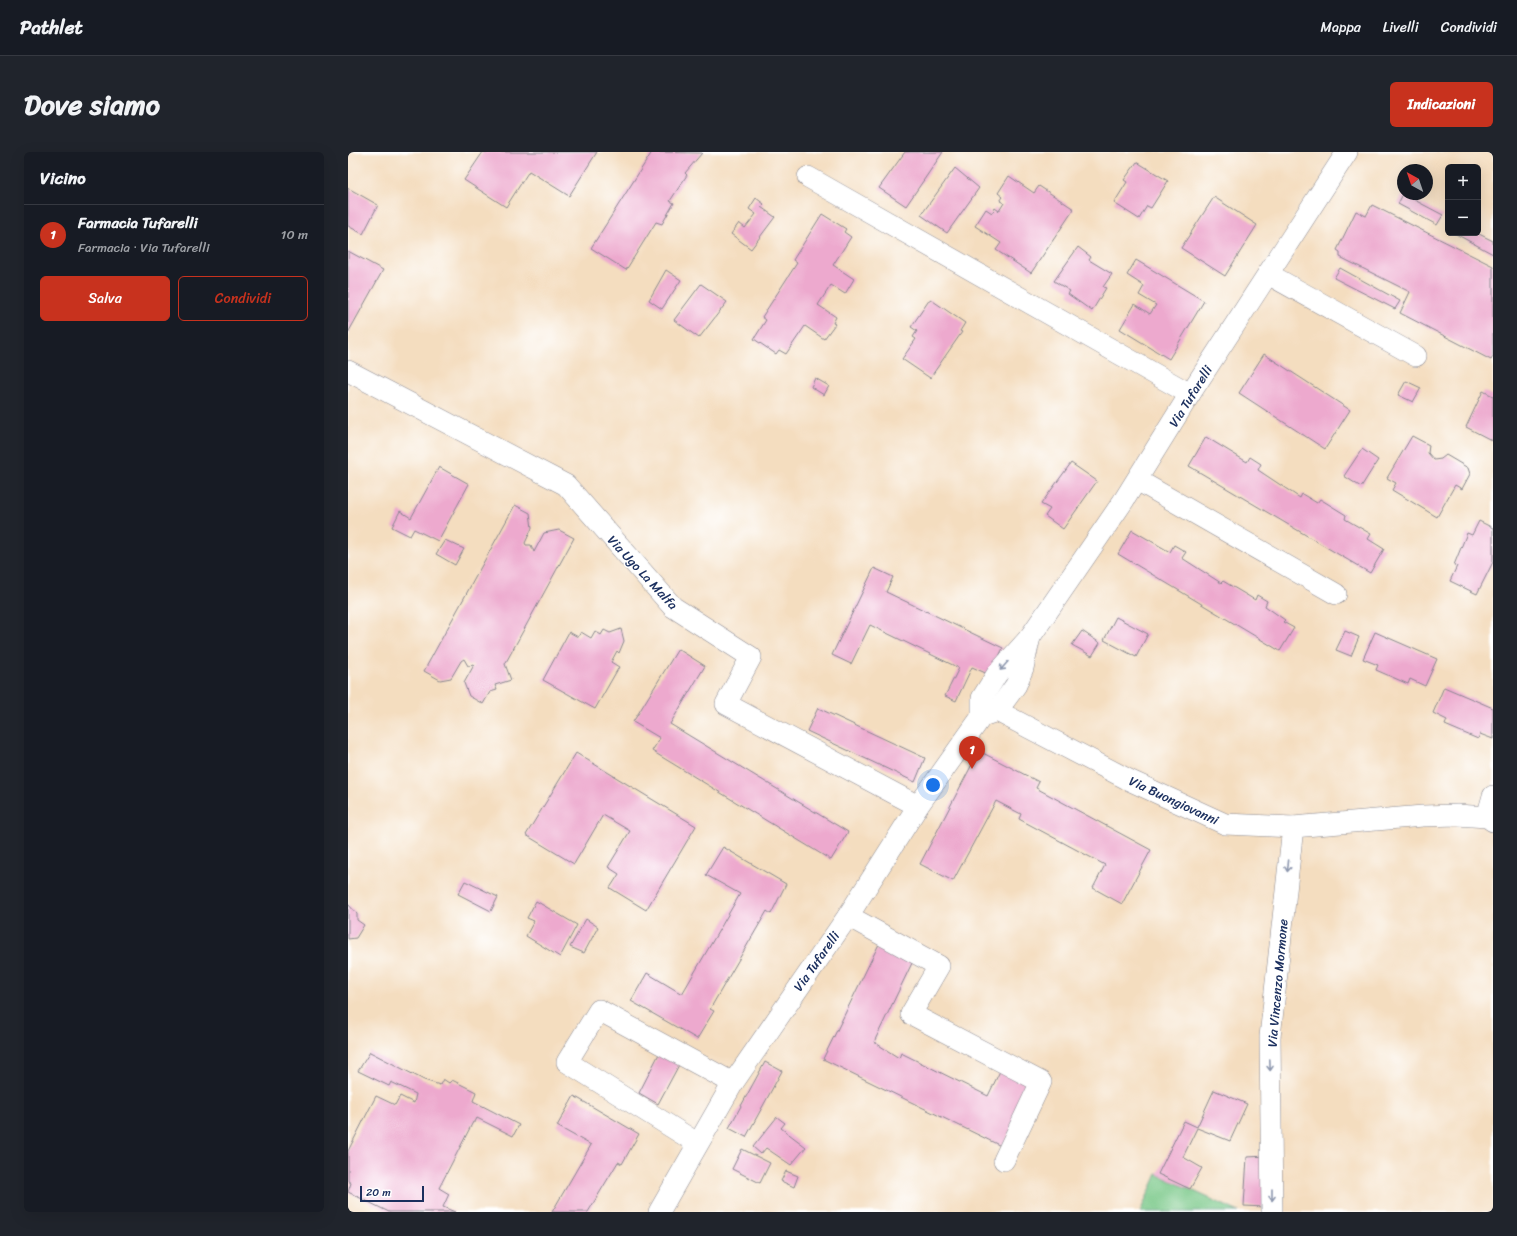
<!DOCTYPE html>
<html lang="it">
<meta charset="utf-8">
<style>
:root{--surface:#171b24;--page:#20242c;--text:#f1f3f6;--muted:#9ea1a6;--line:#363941;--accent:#c8321e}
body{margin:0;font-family:Sriracha,sans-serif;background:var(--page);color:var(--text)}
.controls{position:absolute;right:12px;top:12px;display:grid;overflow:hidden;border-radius:6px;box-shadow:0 4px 16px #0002}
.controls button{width:36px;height:36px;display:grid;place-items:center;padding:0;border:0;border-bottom:1px solid var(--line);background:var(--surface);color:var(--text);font:20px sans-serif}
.compass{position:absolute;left:1049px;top:12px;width:36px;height:36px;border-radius:50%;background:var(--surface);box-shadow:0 4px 16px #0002;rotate:320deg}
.scale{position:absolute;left:12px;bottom:10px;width:64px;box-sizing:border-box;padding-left:4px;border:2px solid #1b2f5e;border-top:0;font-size:11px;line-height:14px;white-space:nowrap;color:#1b2f5e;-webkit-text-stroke:3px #fff;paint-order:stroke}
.you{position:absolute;left:585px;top:633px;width:14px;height:14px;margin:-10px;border:3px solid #fff;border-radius:50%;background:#1a73e8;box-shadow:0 0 0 6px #1a73e833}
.badge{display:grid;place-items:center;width:26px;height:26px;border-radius:50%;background:var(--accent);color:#fff;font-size:13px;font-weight:700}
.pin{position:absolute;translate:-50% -33px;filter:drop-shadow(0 1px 2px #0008)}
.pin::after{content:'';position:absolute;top:21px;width:14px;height:12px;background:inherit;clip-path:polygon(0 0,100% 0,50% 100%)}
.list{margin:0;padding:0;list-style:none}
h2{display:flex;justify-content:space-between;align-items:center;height:52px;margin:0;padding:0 16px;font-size:17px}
h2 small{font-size:13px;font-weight:400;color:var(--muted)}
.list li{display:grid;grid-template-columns:26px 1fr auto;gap:12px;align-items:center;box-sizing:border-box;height:60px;padding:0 16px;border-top:1px solid var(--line)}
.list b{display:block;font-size:15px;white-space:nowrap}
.list p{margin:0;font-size:13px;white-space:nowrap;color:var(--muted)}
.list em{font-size:13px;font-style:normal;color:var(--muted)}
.actions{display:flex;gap:8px;padding:12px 16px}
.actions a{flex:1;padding:9px 0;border:1px solid var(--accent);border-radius:6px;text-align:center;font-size:14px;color:var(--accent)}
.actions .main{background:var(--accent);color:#fff}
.map{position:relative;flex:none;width:1145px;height:1060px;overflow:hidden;border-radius:6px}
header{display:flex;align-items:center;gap:24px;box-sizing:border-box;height:56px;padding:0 20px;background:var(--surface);border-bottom:1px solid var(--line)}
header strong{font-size:19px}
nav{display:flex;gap:22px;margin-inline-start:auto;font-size:14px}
.intro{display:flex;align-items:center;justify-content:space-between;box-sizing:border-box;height:96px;padding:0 24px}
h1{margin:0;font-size:28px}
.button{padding:10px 18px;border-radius:6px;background:var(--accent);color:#fff;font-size:14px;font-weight:700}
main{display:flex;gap:24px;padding:0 24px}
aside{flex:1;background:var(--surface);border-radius:6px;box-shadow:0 4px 16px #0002}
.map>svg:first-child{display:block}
.green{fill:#79c888;stroke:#4a7c73}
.building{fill:#eda9ce}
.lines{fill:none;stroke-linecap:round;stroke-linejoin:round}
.minor-casing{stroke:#88868e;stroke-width:22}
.minor{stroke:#fff;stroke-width:21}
.oneway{stroke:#8d97ae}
.labels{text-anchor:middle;stroke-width:3;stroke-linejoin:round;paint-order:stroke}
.street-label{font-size:13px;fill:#1b2f5e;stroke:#fff}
</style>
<header>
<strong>Pathlet</strong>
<nav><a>Mappa</a><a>Livelli</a><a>Condividi</a></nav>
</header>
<div class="intro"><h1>Dove siamo</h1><a class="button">Indicazioni</a></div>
<main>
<aside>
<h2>Vicino<small></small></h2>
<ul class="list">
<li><span class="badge">1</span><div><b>Farmacia Tufarelli</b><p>Farmacia · Via Tufarelli</p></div><em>10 m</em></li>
</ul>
<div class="actions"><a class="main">Salva</a><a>Condividi</a></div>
</aside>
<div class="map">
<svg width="1145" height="1060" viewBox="0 0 1145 1060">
<rect width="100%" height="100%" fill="#fff"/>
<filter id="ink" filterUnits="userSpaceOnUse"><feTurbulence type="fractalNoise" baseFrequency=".025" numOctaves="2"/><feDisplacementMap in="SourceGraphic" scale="8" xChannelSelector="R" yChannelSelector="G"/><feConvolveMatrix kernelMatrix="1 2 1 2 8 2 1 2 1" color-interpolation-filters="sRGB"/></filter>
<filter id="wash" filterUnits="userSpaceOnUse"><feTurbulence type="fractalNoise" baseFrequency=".012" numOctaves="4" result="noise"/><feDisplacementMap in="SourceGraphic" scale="16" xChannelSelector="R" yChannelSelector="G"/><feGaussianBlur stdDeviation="0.9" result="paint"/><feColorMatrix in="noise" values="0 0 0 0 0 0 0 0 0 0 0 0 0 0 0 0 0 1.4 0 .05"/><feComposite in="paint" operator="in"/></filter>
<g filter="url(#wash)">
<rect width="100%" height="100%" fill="#f4ddbf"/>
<polygon class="green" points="809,1022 891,1060 792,1060"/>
<g id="blocks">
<g class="building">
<polygon points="135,0 249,0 221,44 181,19 158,55 116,28"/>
<polygon points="304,0 354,1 337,21 339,23 322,49 326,51 314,72 308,70 278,118 243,96"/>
<polygon points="557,0 595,0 558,54 531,36"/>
<polygon points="789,10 820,29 803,56 799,54 791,67 766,51 779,30 776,28"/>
<polygon points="607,16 631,36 599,81 573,63"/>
<polygon points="661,24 686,41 691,34 726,57 683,121 648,98 653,91 627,74 638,57 644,61 647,56 651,59 656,51 652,49 655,45 650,41"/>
<polygon points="0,36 30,53 15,82 0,74"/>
<polygon points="1055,42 1095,63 1089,73 1050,52"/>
<polygon points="866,45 909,73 877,124 833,96"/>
<polygon points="408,46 416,52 413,55 427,65 403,97 383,82 391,71 397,76 408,62 401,57"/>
<polygon points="1024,53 1145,114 1145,205 1143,208 1052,161 1062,140 992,105 992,100 989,98 1008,59 1018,64"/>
<polygon points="474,62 498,77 496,80 503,85 485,113 506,127 497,142 483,133 470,153 488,165 485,171 487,172 476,187 457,174 438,202 431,198 428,202 406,187 418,168 414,165 449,111 445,108"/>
<polygon points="1106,81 1129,81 1145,89 1145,102"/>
<polygon points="730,95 743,105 741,108 764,122 755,135 758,136 744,159 720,142 722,139 706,129"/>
<polygon points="0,99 35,118 0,181"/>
<polygon points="788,108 856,149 821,207 772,177 787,152 802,162 808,153 791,143 796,134 779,123"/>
<polygon points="992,116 1052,149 1047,157 986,126"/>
<polygon points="318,118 333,128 314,157 301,148"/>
<polygon points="353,132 379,150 351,186 326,168"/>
<polygon points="582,147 617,171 612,179 614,180 582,226 554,207 568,187 565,185 569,179 563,175"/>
<polygon points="916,202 1002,258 977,297 891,241"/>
<polygon points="467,226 481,234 476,243 463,235"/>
<polygon points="1058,229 1073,236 1065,250 1050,243"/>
<polygon points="1135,239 1145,244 1145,289 1118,275"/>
<polygon points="1064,284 1081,293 1080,301 1086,308 1093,307 1098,303 1120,316 1122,322 1114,337 1107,333 1089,365 1044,338 1048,331 1039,326"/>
<polygon points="858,285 899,310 902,305 913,312 910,318 952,346 954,342 969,351 972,347 998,363 997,367 1023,382 1020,387 1036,397 1022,421 841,314"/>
<polygon points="1014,297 1030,308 1013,335 996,324"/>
<polygon points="723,311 749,329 715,377 697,364 702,357 693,352"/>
<polygon points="91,315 121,332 90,389 66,377 62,384 44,375 52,359 63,366"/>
<polygon points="167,353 182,361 184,376 177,391 178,393 183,393 186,400 196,381 211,378 226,386 157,512 163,528 147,533 149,538 142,540 135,552 121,544 116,531 126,513 120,514 116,507 113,509 103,526 92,528 76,519"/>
<polygon points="1131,369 1145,376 1145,410 1129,442 1102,429 1109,414 1106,413 1119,381 1124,383"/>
<polygon points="784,378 822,400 826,393 838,400 834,406 873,431 875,429 907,448 909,443 919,449 917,454 937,468 935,470 946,476 932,499 770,402"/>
<polygon points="97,388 116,397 107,413 88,402"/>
<polygon points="526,416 545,425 538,440 655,496 642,523 624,515 608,549 597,544 611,516 522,473 503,512 484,503"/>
<polygon points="768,465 800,482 788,505 756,488"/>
<polygon points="273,477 276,489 271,501 269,499 263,510 271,515 247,557 195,528 221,480 230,485 233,480 243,486 247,479 253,483 256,478 262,481"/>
<polygon points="734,479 752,491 744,504 724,493"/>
<polygon points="997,479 1011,485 1003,504 988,498"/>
<polygon points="1027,480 1089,507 1077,534 1062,527 1060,532 1028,518 1030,513 1015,507"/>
<polygon points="330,497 357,514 322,572 500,680 483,708 304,599 312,586 285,570"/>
<polygon points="1096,535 1145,556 1145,587 1132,582 1130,587 1097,573 1099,568 1085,561"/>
<polygon points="470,556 577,606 567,630 459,579"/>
<polygon points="631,599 691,630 688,636 803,698 774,752 745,736 757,713 671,667 673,662 648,649 605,729 572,712"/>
<polygon points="228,601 348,674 298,758 262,736 271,722 260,715 282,679 255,663 226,712 178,683"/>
<polygon points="375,695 438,732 423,762 419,759 362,857 366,859 349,887 283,849 299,821 334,842 392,742 358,723"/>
<polygon points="117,729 150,745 143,759 110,742"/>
<polygon points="188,749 229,773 212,805 178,784 186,769 179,766"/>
<polygon points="0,752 9,762 9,768 16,773 8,786 0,787"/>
<polygon points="238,767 250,775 236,801 222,795"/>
<polygon points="531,792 565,809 526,890 551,906 553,901 640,944 653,917 685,933 655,995 475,907"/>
<polygon points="22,900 76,928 92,933 95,927 101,931 104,928 128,940 125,949 171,973 165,984 129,966 127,970 125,970 91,1036 101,1042 95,1055 107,1060 41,1060 0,1040 3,1031 0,1029 0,999 28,944 47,953 52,944 66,951 68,942 43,930 41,934 10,919"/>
<polygon points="312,900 332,911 310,952 291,941"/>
<polygon points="417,910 434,919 398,985 381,976"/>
<polygon points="866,938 899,952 882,989 849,976 835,1005 854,1016 842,1037 810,1022 836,969 849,975"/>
<polygon points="226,944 291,982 274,1012 270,1010 240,1060 204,1060 243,993 209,974"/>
<polygon points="429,965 437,971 433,976 458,995 443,1013 418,996 413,1002 405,995"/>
<polygon points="394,997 422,1011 412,1031 384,1017"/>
<polygon points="920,1004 917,1055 896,1054 899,1005"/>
<polygon points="438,1019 450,1024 446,1035 433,1029"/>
</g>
</g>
</g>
<g filter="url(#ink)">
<use href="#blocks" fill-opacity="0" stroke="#88868e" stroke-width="1"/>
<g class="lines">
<g class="minor-casing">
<g id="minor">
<polyline points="460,25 842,242"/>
<polyline points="920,122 1068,204"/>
<polyline points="0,219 218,333 325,455 403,505 378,552 570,654"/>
<polyline points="789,328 988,442"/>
<polyline points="649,559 781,628 877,672 945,675 1075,664 1109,663 1139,665 1145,669"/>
<polyline points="634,564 634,546 649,522 682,485 776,348 842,242 999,0"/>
<polyline points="1139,665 1145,644"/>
<polyline points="500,764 591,814 563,862 693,930 656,1008"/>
<polyline points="349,991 219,910 251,858 385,931"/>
<polyline points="311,1060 385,931 500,764 570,654 634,564 649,559 668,533 675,516 682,485"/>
<polyline points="924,1060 922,885 945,675"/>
</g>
</g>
<use href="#minor" class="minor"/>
</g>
<defs><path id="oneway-shaft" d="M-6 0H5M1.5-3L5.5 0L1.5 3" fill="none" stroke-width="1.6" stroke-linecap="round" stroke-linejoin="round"/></defs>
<g class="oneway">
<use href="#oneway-shaft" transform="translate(656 514) rotate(132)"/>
<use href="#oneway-shaft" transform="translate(940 714) rotate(96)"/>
<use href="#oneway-shaft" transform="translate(922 913) rotate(88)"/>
<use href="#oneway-shaft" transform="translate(924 1043) rotate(90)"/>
</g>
</g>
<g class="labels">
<g class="street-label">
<text transform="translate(842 244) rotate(-58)" y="5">Via Tufarelli</text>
<text transform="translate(295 420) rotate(47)" y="5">Via Ugo La Malfa</text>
<text transform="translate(826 648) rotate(25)" y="5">Via Buongiovanni</text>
<text transform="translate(468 809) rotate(-55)" y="5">Via Tufarelli</text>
<text transform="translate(929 831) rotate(-85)" y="5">Via Vincenzo Mormone</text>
</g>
</g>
</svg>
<div class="controls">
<button>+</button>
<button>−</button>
</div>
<svg class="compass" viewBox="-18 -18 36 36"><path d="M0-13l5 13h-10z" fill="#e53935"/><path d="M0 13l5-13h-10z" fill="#9ea1a6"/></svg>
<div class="scale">20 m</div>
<div class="you"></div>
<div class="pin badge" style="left:624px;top:617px">1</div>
</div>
</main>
